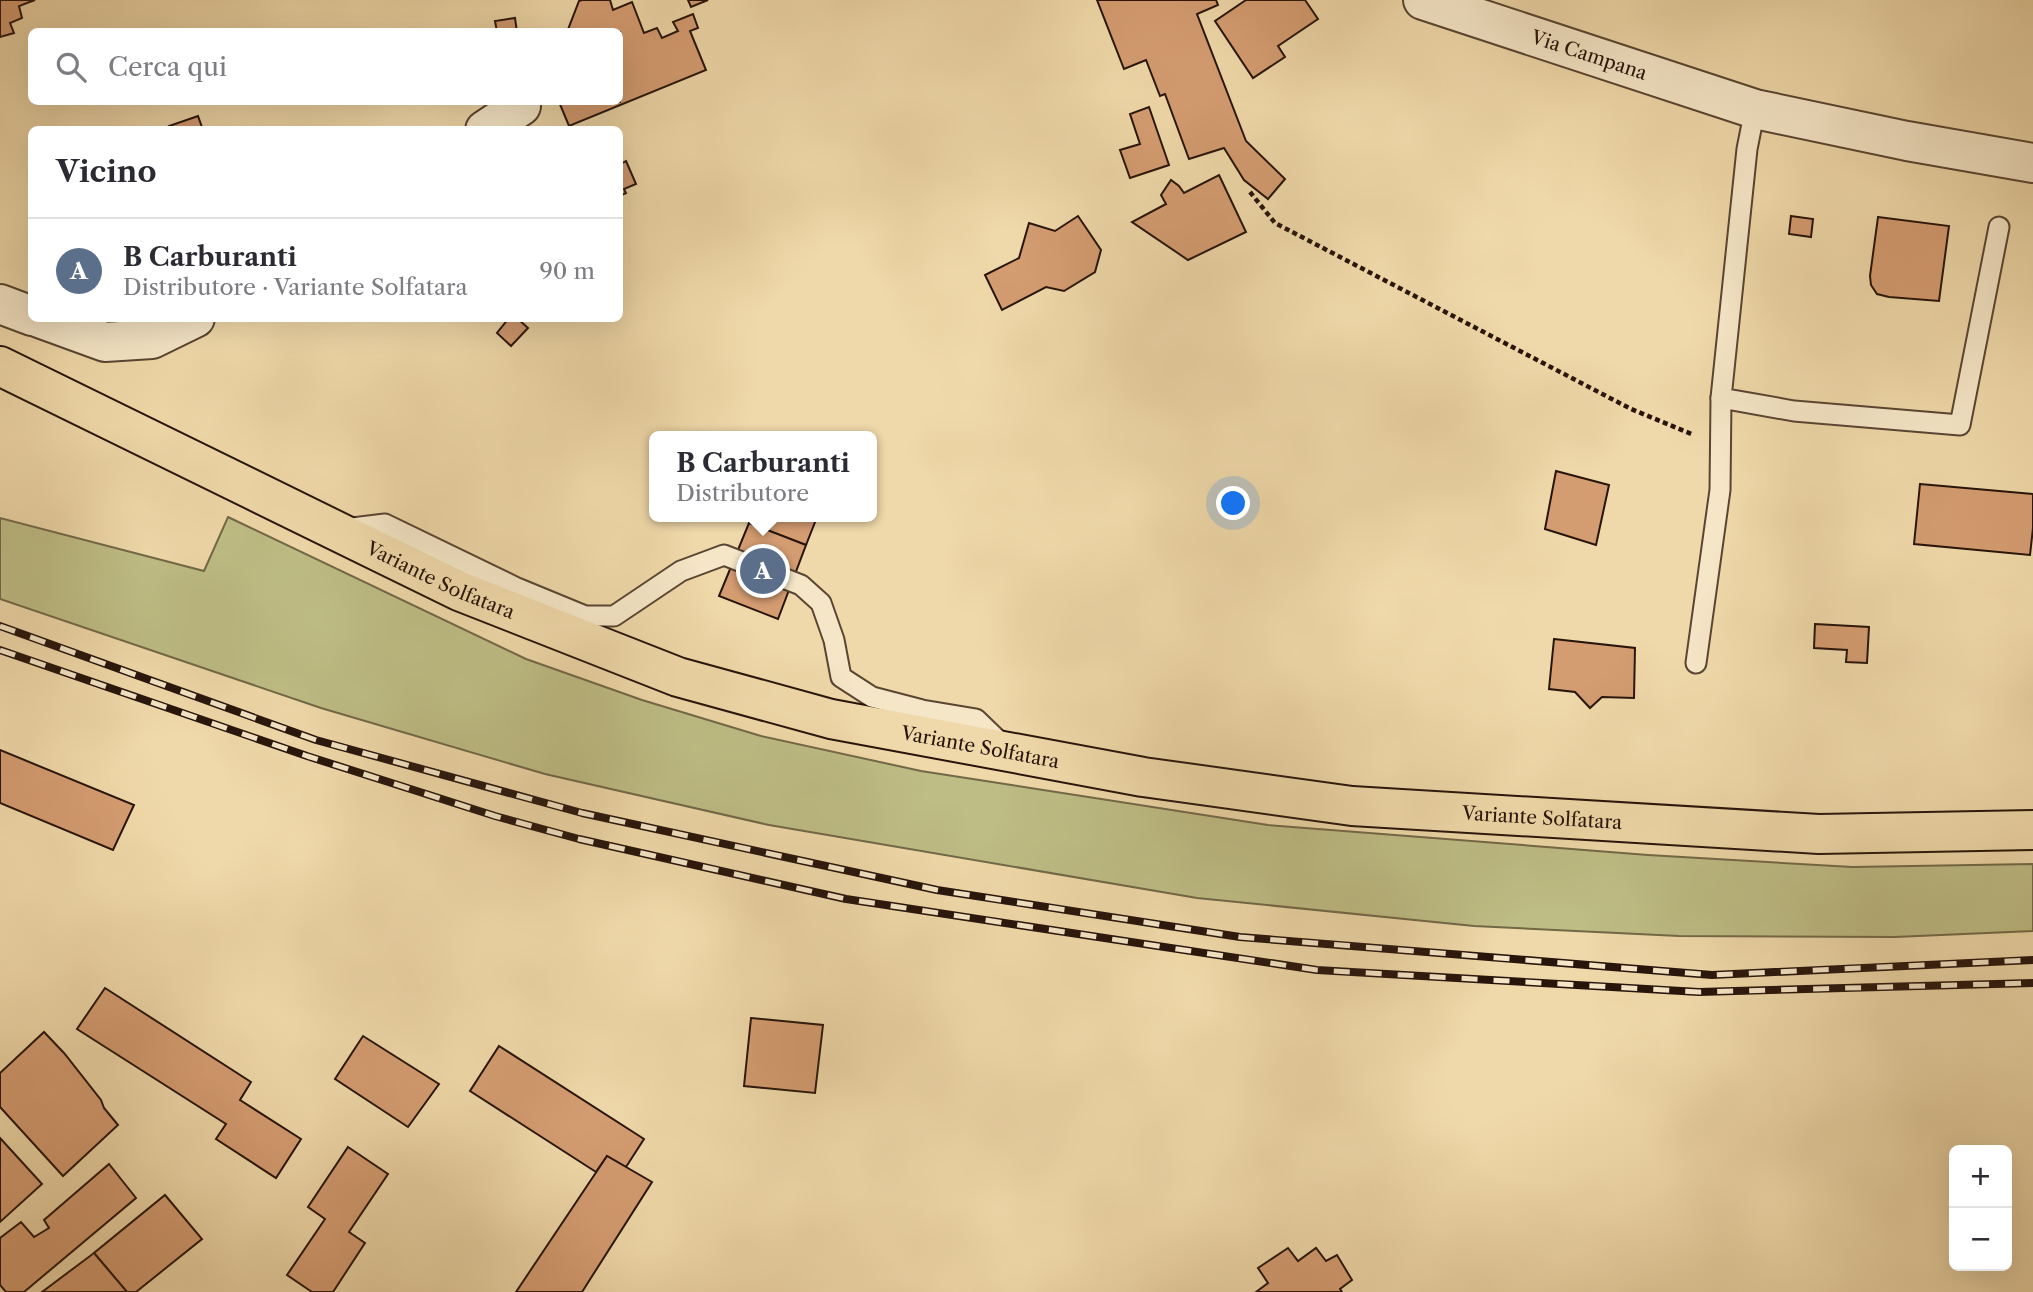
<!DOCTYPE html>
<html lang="it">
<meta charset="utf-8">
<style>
:root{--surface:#fff;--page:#f7f7f7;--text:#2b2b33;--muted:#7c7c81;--line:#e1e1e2;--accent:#1a73e8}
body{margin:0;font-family:"Libre Caslon Text",serif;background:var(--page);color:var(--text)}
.controls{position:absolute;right:21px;bottom:21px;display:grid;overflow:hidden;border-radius:10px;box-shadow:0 7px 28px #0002}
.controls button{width:63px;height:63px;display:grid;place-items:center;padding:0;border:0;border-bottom:2px solid var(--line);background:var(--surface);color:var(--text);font:35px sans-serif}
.you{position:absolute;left:1234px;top:504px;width:24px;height:24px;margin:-18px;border:5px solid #fff;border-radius:50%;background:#1a73e8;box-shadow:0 0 0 10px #1a73e833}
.badge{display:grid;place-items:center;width:46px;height:46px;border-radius:50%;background:var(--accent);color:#fff;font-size:23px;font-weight:700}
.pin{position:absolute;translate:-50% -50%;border:4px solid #fff;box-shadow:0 2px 7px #0006}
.popup{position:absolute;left:649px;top:431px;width:228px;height:91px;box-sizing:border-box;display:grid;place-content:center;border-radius:10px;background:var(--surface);filter:drop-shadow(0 2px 5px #0005);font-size:23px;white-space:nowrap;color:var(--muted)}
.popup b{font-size:26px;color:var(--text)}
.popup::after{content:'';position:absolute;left:50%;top:100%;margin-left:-14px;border:14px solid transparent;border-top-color:var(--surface)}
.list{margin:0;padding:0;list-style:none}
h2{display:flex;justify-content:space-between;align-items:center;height:91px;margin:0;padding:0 28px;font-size:30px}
h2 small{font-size:23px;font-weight:400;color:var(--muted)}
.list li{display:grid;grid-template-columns:46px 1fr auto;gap:21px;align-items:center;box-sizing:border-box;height:105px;padding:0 28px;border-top:2px solid var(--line)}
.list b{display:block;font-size:26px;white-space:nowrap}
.list p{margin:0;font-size:23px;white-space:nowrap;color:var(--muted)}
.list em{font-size:23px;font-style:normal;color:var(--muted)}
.icon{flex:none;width:38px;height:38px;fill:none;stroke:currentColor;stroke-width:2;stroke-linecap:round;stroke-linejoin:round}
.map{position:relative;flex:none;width:2033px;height:1292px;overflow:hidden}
.search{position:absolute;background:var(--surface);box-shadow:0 7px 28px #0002;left:28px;top:28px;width:595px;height:77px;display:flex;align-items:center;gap:18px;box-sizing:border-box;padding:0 24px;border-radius:10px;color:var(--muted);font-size:26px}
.panel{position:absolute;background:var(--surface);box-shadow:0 7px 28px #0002;left:28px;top:126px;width:595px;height:196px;border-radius:10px}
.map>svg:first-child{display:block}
.green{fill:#bebd85;stroke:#726848;stroke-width:2}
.building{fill:#d49c71;stroke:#27140a;stroke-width:2}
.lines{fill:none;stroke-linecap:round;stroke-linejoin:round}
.service-casing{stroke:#594532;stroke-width:23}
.minor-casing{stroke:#594532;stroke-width:42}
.primary-casing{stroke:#27140a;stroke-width:42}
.path{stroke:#27140a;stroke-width:4.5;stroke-dasharray:5 3.5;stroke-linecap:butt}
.service{stroke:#f5e6c7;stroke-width:19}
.minor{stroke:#f5e6c7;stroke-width:38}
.primary{stroke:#efd8a9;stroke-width:38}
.rail-casing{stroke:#27140a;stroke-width:8}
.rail{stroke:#f5e6c7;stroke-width:5;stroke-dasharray:16;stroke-linecap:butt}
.labels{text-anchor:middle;stroke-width:6;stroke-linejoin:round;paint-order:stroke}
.street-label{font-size:19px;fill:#27140a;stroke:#f5e6c7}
</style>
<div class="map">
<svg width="2033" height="1292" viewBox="0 0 2033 1292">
<rect width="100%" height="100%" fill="#efd8a9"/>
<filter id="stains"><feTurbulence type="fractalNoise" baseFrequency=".00286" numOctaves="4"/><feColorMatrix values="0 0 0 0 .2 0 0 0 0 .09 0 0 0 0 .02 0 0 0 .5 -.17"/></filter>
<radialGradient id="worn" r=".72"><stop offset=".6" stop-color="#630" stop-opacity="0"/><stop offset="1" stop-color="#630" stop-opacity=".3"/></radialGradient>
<polygon class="green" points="228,517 526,659 642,700 761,736 921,771 1268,825 1648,855 1852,867 2033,864 2033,931 1895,937 1679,936 1474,926 1197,898 769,825 545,774 321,708 0,599 0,518 204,571"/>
<g class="building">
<polygon points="0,0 35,0 19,6 22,18 10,23 14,33 0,37"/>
<polygon points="582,0 610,0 613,10 632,2 644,33 657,28 662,38 678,31 673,22 693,14 698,28 690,31 706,70 569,126 559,102 620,102 620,32 567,32 579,1"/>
<polygon points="688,0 708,0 691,7"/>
<polygon points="1097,0 1216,0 1218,5 1197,14 1246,141 1285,179 1268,199 1244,180 1224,148 1189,159 1165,94 1160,96 1146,60 1124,69"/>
<polygon points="1246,0 1305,0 1318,19 1278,46 1285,57 1253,78 1215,21"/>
<polygon points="515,18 517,32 497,32 495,21"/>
<polygon points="1149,107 1169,165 1130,178 1120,150 1140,144 1130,114"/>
<polygon points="198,116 203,130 171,130 169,126"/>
<polygon points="626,161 636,184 624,189 626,193 620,196 620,164"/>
<polygon points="1219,175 1246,232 1188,260 1132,222 1166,204 1161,195 1171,180 1179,186 1184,193"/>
<polygon points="1078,216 1101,250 1095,272 1064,291 1046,287 1002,310 985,275 1019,258 1029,223 1055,231"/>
<polygon points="1791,216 1813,219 1811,237 1789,234"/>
<polygon points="1878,217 1949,226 1939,301 1889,297 1877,294 1871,285 1870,276"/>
<polygon points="509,318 517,318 528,328 511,346 497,333"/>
<polygon points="1556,471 1609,485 1596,545 1545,529"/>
<polygon points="1920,484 2033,494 2033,528 2030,555 1914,544"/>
<polygon points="751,517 817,517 806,545 749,523"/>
<polygon points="749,523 806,545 778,619 719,596"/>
<polygon points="1815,624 1869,627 1867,663 1846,662 1847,650 1814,648"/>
<polygon points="1554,639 1635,648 1634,698 1602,697 1590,708 1575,692 1549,689"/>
<polygon points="0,750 134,805 113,850 0,803"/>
<polygon points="105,988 251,1082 240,1100 301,1139 276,1178 216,1139 226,1124 77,1029"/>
<polygon points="751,1018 823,1025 815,1093 744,1086"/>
<polygon points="44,1032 64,1053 101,1100 104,1108 118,1125 63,1176 0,1107 0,1073"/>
<polygon points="363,1036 439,1084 408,1127 335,1079"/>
<polygon points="499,1046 644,1139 626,1167 607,1156 596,1172 470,1091"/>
<polygon points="0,1138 42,1184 0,1222"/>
<polygon points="348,1147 388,1174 349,1232 365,1243 333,1292 312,1292 287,1275 325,1219 308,1207"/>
<polygon points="607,1156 652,1182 582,1292 516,1292"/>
<polygon points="109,1164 136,1198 24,1292 6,1292 0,1285 0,1238 21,1222 34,1237 49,1228 44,1220"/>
<polygon points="165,1195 202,1239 136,1292 127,1292 94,1253"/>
<polygon points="1288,1248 1298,1261 1316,1248 1326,1261 1337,1255 1352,1280 1340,1289 1342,1292 1256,1292 1268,1283 1258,1268"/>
<polygon points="94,1253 127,1292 42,1292"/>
</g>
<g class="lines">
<g class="service-casing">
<g id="service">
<polyline points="1755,109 1747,149 1721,398 1794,411 1960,425 1999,227"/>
<polyline points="344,529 385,524 517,588 585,616 614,616 681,571 724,555 801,585 821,603 834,640 841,677 872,697 922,710 976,719 1004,746"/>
<polyline points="1696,663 1720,490 1721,398"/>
</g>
</g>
<g class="minor-casing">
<g id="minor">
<path id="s1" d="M 1423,0 L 1755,109 L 1907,141 L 2033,163"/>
<polyline points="485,130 521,106"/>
<polyline points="0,304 32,316"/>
<polyline points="39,318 105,342 152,339 195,318"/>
</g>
</g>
<g class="primary-casing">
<g id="primary">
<path id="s2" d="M 0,366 L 459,591 L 678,677 L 831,719 L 1143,777 L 1352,806 L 1819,834 L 2033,830"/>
</g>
</g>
<polyline class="path" points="1250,192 1275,223 1631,409 1694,435"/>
<use href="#service" class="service"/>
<use href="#minor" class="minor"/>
<use href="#primary" class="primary"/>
<g class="rail-casing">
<g id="rail">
<polyline points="0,626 316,740 582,813 937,890 1240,937 1712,975 2033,960"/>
<polyline points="0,650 307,756 495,816 579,839 846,899 1317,970 1699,992 2033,983"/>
</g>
</g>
<use href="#rail" class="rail"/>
</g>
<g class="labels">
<g class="street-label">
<text dy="7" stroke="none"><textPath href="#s1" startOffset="175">Via Campana</textPath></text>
<text dy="7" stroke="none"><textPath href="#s2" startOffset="490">Variante Solfatara</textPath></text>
<text dy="7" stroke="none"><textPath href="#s2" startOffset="1057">Variante Solfatara</textPath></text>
<text dy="7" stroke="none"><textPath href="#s2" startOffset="1624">Variante Solfatara</textPath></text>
</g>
</g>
<rect width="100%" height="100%" filter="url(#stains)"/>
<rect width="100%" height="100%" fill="url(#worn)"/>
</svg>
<div class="controls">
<button>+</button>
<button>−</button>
</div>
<div class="you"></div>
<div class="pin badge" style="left:763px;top:571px;background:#5c6f8a">A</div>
<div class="popup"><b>B Carburanti</b>Distributore</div>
<div class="search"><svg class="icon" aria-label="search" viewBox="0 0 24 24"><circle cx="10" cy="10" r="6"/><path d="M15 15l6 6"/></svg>Cerca qui</div>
<section class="panel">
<h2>Vicino<small></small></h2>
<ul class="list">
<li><span class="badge" style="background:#5c6f8a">A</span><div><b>B Carburanti</b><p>Distributore · Variante Solfatara</p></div><em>90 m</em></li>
</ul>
</section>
</div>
